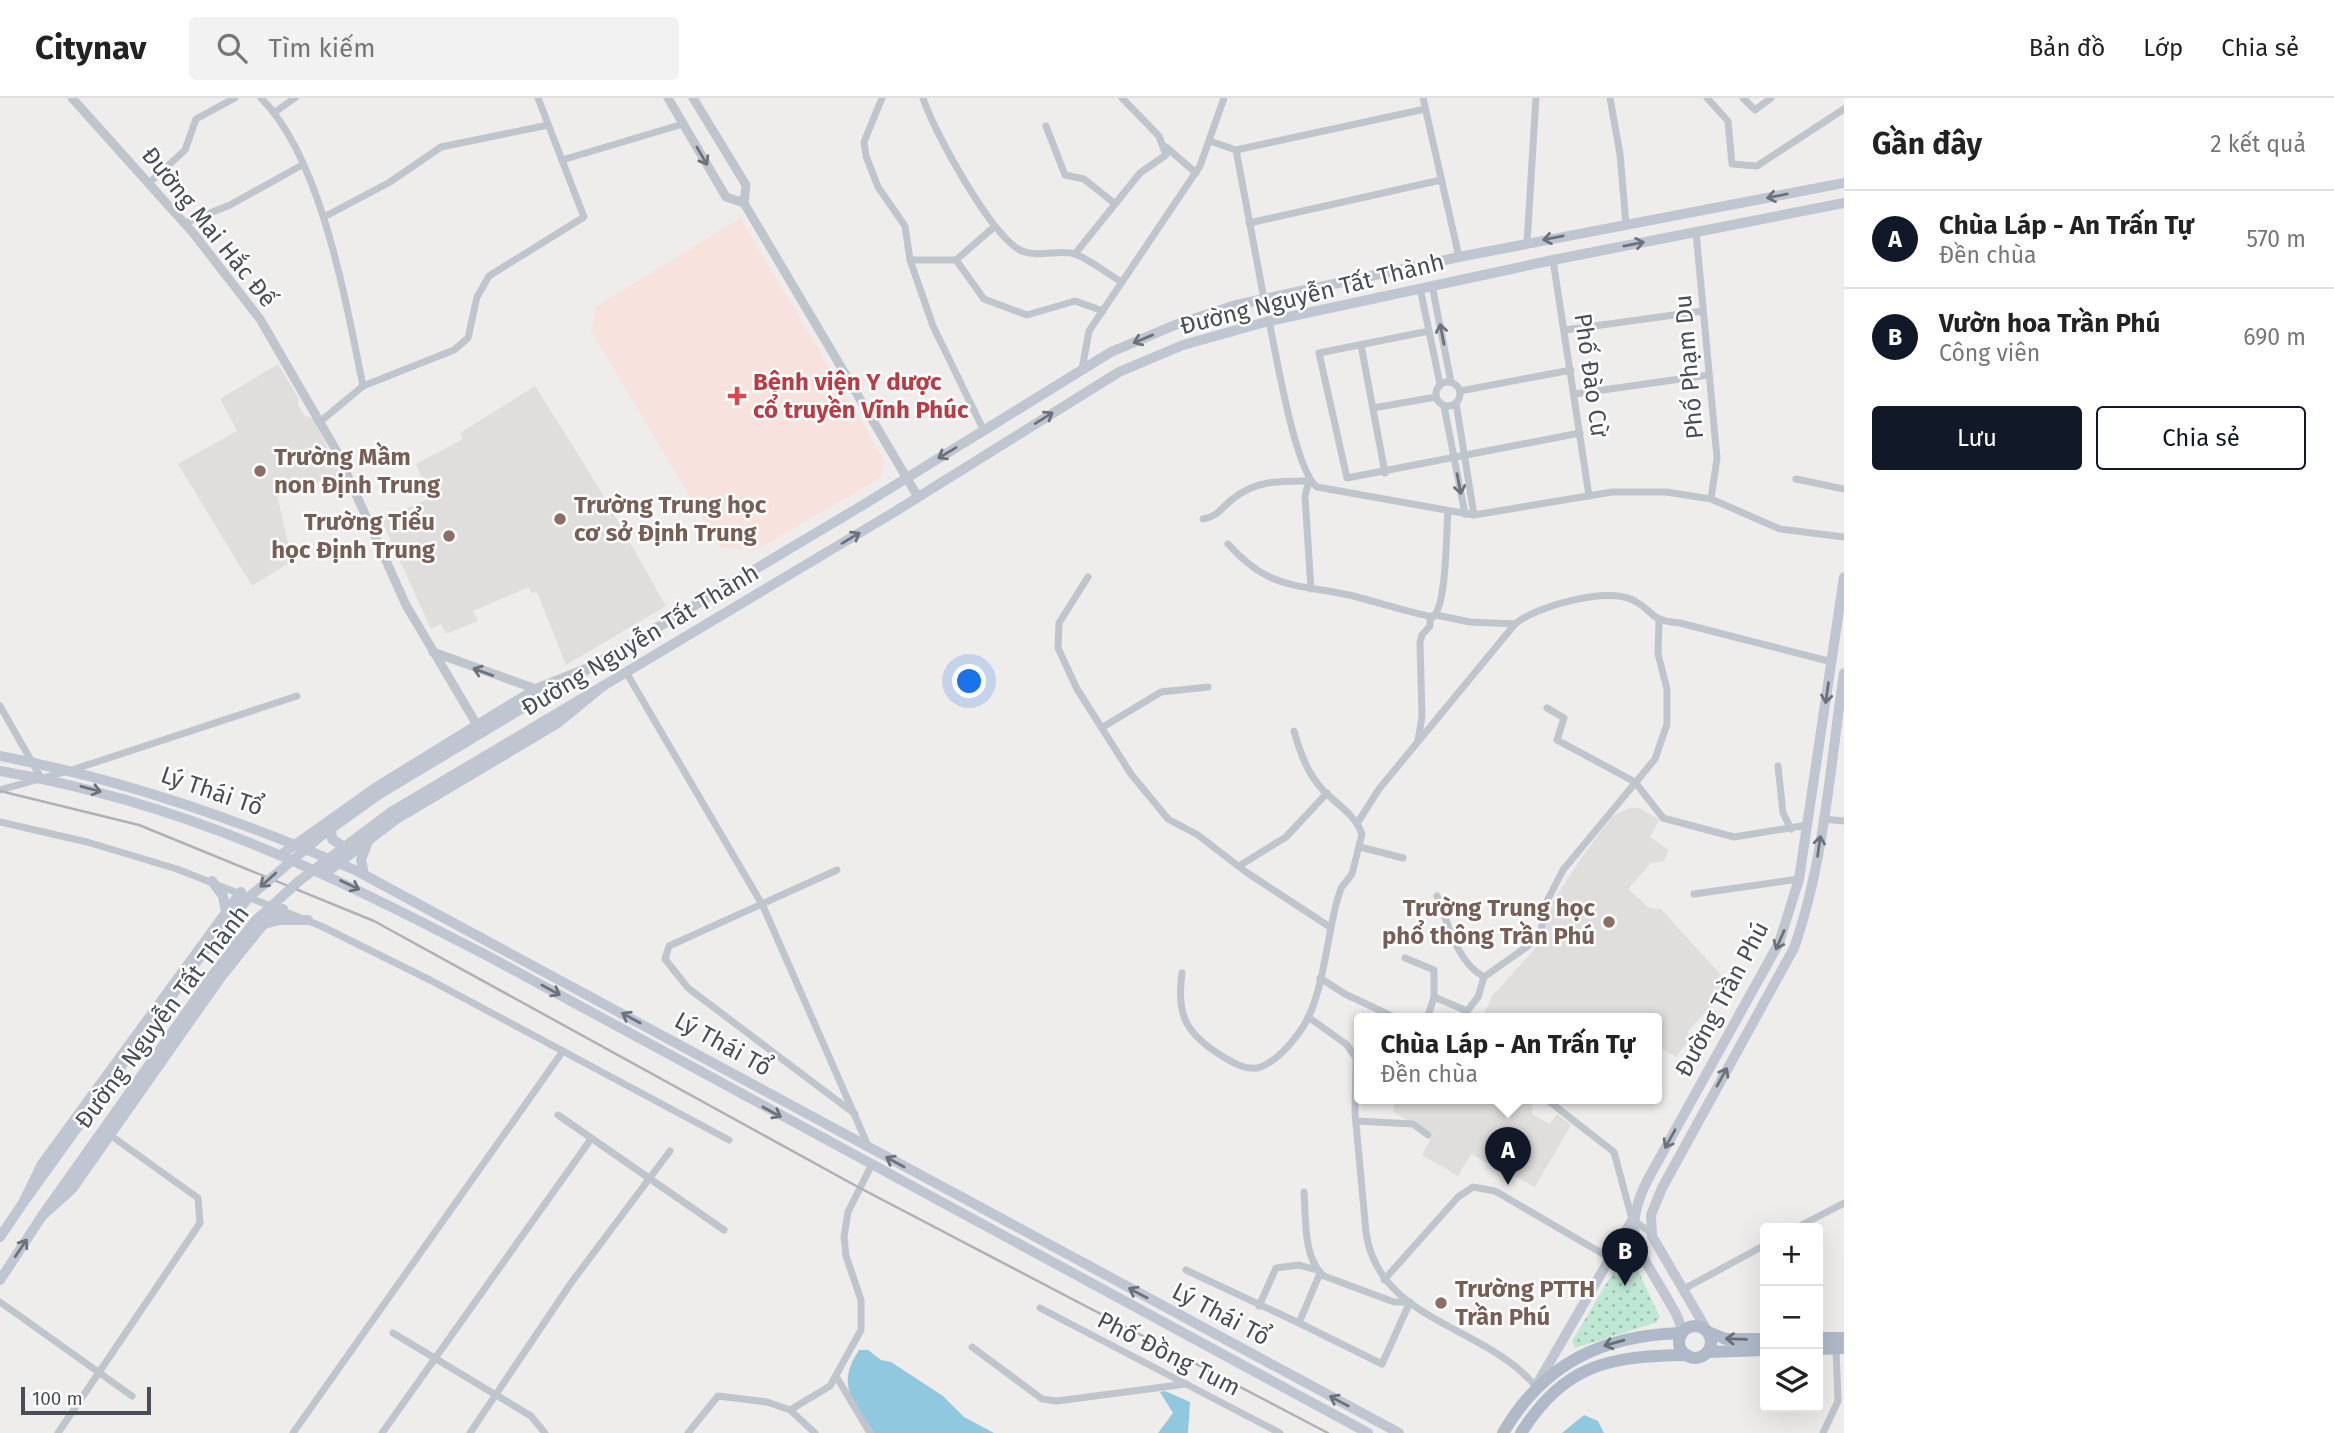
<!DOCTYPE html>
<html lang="vi">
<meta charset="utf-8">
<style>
:root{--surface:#fff;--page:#f2f2f2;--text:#222;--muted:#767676;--line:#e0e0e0;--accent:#111827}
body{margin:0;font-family:"Fira Sans",sans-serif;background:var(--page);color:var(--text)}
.controls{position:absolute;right:21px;bottom:21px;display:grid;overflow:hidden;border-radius:7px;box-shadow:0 7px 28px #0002}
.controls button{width:63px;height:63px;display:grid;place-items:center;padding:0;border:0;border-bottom:2px solid var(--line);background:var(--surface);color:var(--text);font:35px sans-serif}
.scale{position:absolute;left:21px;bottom:18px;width:130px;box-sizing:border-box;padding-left:7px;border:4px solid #474e57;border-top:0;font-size:19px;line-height:24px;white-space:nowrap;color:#474e57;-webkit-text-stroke:5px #fff;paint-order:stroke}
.you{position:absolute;left:970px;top:584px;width:24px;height:24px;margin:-18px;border:5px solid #fff;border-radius:50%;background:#1a73e8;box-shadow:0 0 0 10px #1a73e833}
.badge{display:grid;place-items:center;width:46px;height:46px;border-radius:50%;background:var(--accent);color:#fff;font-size:23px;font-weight:700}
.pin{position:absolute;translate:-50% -58px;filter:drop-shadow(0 2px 4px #0008)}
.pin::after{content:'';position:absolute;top:37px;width:24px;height:21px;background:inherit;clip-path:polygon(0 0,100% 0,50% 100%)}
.popup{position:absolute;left:1354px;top:915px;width:308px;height:91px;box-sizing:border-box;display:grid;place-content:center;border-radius:7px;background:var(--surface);filter:drop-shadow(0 2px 5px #0005);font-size:23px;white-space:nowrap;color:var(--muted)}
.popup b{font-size:26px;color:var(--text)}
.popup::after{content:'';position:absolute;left:50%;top:100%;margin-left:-14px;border:14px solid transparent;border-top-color:var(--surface)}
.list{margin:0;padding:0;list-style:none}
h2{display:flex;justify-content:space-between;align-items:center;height:91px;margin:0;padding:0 28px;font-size:30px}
h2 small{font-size:23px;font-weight:400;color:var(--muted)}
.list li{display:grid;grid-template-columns:46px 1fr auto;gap:21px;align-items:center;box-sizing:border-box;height:98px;padding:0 28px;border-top:2px solid var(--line)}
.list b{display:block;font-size:26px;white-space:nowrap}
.list p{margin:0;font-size:23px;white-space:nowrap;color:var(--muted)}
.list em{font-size:23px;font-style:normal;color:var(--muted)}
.actions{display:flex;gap:14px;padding:21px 28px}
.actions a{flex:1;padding:16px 0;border:2px solid var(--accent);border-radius:7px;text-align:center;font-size:24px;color:var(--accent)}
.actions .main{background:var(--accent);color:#fff}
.icon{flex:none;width:38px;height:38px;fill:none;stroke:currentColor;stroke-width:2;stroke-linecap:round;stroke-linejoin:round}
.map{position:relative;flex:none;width:1844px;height:1335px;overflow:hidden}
header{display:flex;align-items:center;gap:42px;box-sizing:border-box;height:98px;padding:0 35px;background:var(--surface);border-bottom:2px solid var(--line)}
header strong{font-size:33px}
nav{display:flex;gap:38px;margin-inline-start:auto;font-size:24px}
.search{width:490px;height:63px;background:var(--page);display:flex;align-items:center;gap:18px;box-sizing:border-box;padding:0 24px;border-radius:7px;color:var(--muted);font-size:26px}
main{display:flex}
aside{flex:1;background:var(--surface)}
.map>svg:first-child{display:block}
.education{fill:#dfdedd}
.medical{fill:#f7e2de}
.park{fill:url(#park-dots)}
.water{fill:#90c8e0}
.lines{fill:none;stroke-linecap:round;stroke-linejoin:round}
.minor{stroke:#bfc5cd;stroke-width:7}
.tertiary{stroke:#bfc5cd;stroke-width:9}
.secondary{stroke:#bfc6d1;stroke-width:10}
.primary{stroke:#afb9c8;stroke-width:12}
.rail{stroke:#afb1b6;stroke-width:2.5}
.secondary-bridge{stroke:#bfc6d1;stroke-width:10}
.oneway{stroke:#6b727a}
.oneway2{stroke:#6b727c}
.oneway3{stroke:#666e79}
.health-dot{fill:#e0444e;stroke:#fff;stroke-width:2.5}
.education-dot{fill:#8d6e63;stroke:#fff;stroke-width:2.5}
.labels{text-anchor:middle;stroke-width:5;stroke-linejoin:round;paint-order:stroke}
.street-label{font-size:24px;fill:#474e57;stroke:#fff}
.health-label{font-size:24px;font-weight:bold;fill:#be3a42;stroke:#fff;text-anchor:start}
.education-label{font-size:24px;font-weight:bold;fill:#785e54;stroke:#fff;text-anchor:start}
</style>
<header>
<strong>Citynav</strong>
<div class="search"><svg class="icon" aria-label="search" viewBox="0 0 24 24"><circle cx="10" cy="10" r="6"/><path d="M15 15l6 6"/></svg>Tìm kiếm</div>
<nav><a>Bản đồ</a><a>Lớp</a><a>Chia sẻ</a></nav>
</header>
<main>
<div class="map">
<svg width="1844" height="1335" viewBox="0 0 1844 1335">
<defs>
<pattern id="park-dots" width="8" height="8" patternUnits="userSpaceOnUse" patternTransform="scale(1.75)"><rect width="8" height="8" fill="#bee8d3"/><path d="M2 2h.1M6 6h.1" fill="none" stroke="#9cbeae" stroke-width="1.8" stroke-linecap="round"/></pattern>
</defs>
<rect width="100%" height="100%" fill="#efecec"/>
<g class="education">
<polygon points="278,266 299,301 298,307 305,318 314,321 342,380 276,392 288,445 297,460 252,488 178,366 237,333 220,301"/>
<polygon points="535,288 596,385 666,508 566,567 537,494 531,495 529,489 473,513 478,523 446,536 441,526 431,531 381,421 430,400 416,366 463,341 460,335"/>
<polygon points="1629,710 1640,710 1659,722 1650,739 1669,752 1664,763 1651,765 1628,791 1649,810 1661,811 1729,886 1687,935 1691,939 1676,959 1657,948 1657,921 1482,921 1492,898 1543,842 1549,809 1586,753 1613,718"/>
<polygon points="1395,1001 1533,1001 1532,1016 1550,1026 1557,1016 1571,1027 1535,1089 1471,1056 1458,1078 1422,1057 1433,1036 1393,1014"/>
</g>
<polygon class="medical" points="740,120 884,362 882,379 754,453 720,449 591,233 596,209"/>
<polygon class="park" points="1624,1156 1630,1156 1660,1219 1655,1225 1575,1250 1572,1243"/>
<g class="water">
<path d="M 859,1252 L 868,1252 L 881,1262 L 891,1264 L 943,1298 L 964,1319 L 994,1335 L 873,1335 C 854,1303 835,1288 859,1252 Z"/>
<polygon points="1165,1293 1190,1304 1188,1335 1158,1335 1173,1315 1160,1294"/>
<polygon points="1584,1317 1598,1323 1604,1335 1562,1335"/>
</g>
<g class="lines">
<g class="minor">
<path d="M 261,0 C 322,61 346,205 363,288"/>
<polyline points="882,0 864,44 866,58 878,89 905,128 910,162 956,162 994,129"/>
<path d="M 923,0 C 933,32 992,140 1022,153 C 1038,160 1059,151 1075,156 C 1091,162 1107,176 1122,184"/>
<polyline points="1423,0 1459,159"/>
<polyline points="1610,0 1620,56 1626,126"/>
<polyline points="1707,0 1728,23 1732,66 1757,68 1844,11"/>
<polyline points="1743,0 1755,12 1771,0"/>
<polyline points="275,14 295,0"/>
<polyline points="1046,28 1065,77 1084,81 1114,105"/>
<polyline points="1210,43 1236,52 1425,11"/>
<polyline points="1166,49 1196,75"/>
<polyline points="1236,52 1264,201"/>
<polyline points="562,62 683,26"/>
<polyline points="149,85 185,52 196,21 235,0"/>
<polyline points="324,119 390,84 441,49 548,27"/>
<polyline points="185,125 230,107 302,67"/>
<polyline points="1249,125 1441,82"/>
<polyline points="1696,134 1717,360 1711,401"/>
<polyline points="1527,145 1536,0"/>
<polyline points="1075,156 1140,75 1166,57 1159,38 1122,0"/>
<polyline points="910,162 933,228 984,333"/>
<polyline points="956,162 984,201 1027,217 1075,203 1103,213"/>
<polyline points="1553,162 1589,398"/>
<polyline points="1432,187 1451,284"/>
<polyline points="1420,190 1440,286"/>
<path d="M 1269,223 C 1276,255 1295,373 1317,389 L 1474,417 L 1612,394 L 1666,394 L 1711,401 L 1780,431 L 1844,439"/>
<polyline points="1565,232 1703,213"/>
<polyline points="1429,233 1319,255 1347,380 1580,335"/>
<polyline points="1361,247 1385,375"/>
<polyline points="1082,271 1089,233 1200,68 1224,0"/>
<circle cx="1448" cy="296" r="12"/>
<polyline points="1460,293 1571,272"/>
<polyline points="1574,296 1709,277"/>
<polyline points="1456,305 1474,417"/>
<polyline points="1444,308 1465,416"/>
<polyline points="1373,310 1436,299"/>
<polyline points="321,323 363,288 454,252 468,240 477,199 489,178 584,119 538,0"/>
<polyline points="1796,381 1844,391"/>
<path d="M 1203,421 C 1220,418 1221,409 1234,400 C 1257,382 1282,383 1309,383 L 1305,398 L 1311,491"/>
<path d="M 1228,446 C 1270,492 1293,485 1349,497 C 1377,504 1405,513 1433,519 C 1447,507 1446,434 1448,413"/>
<polyline points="1088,479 1059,525 1058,550 1077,591 1131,676 1168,721 1198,737 1246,774 1330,829"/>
<polyline points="1436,517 1470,524 1515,526"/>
<polyline points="626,574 763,808 869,1050"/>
<polyline points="0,608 41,680"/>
<polyline points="1547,610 1564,620 1557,642 1635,684 1663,720 1734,739 1808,727"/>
<polyline points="1103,629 1161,594 1208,589"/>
<polyline points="1418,642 1422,619 1420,544 1422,537 1430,528 1430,518"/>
<polyline points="1778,668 1783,715 1791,731"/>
<polyline points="0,692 72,672 297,598"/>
<polyline points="1823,721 1844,723"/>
<polyline points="0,724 87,744 177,771 321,828 430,882 729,1042"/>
<path d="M 1358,724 L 1379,691 L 1515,526 C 1537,508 1605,489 1633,502 C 1656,514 1647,522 1680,525 L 1832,564"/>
<polyline points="1360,749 1403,760"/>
<polyline points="1239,768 1286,739 1327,695"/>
<polyline points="837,772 669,848 665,861 688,890 855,1016"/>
<polyline points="1694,796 1799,781"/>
<path d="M 1437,798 C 1449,827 1456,863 1484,879"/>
<polyline points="1405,860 1434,872 1434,899"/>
<path d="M 1182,875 C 1176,917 1186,936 1222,958 C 1232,964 1244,972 1257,970 C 1275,966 1295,942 1304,927 C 1323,897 1327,839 1337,803 L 1341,790 L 1352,776 L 1362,736 C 1354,715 1337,707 1323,692 C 1307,675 1300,654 1294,633"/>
<polyline points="1320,880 1345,896 1396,920 1411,921"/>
<path d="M 1308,919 L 1346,946 L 1356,960 L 1355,1015 L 1366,1134 C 1378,1224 1488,1228 1536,1289"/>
<polyline points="1427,921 1434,899 1467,913"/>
<polyline points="1466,921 1467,913 1478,899 1484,879 1535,843 1541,834 1545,807 1563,772 1655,661 1667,626 1667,591 1658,556 1659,523"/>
<polyline points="1546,1001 1614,1054 1632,1121 1650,1134"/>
<polyline points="558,1017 724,1132"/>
<polyline points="1356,1023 1413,1026 1428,1037"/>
<path d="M 1304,1094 C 1306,1120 1303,1161 1324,1178 L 1394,1204 L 1410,1204 L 1382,1266 L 1299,1225 L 1320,1175"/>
<polyline points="1796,1130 1844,1105"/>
<polyline points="1186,1172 1299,1225"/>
<polyline points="1384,1182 1458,1099 1473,1089 1495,1093 1610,1160"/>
<polyline points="1682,1192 1765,1147"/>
<polyline points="0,1204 132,1298"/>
<polyline points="1259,1208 1276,1170 1299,1167 1317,1172"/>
<polyline points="1040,1210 1280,1335"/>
<polyline points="393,1235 531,1318 545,1335"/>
<polyline points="972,1249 1042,1301 1057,1303 1186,1286"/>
<polyline points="836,1278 870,1335"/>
<polyline points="790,1312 830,1288 861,1232 861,1202 846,1158 844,1139 848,1114 871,1068"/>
<polyline points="58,1335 200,1125 198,1100 110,1037"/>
<polyline points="293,1335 563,953"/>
<polyline points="382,1335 591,1041"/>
<polyline points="470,1335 571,1185 670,1053"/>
<polyline points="688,1335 718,1298 767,1304 790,1312 815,1335"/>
<polyline points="1823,1335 1838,1303 1836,1251"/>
</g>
<g class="tertiary">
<polyline points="72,0 194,136 260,221 336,352 406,507 477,627"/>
<polyline points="668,0 726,99 744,105"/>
<polyline points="693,0 746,87 744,105 918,399"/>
<polyline points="433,554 536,591"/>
</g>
<g class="secondary">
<path d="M 0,658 C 125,682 240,722 357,773 L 1399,1335"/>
<path d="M 0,673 C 184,705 322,772 486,857 L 1368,1335"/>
<polyline points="330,723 332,741 350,753"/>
<polyline points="282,756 375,690 477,627 536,591 591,569 863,407 1111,254 1175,227 1236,207 1459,159 1844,85"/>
<polyline points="326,775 395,722 558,625 603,588 891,416 1119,274 1183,247 1269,223 1553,162 1844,105"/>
<polyline points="364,776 361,762 367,746"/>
<polyline points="212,783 223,798 226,814"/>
<polyline points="268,825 280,822 308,822"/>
<polyline points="213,834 231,837 240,851"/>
<polyline points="0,1139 23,1105 42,1066 241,794"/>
<polyline points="0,1182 42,1118 72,1091 221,879 262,828 283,811"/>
<path d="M 1708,1234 L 1652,1138 L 1651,1117 L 1662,1090 L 1794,850 C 1825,762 1830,666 1844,575"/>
<path d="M 1682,1235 C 1681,1222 1673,1211 1667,1200 C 1640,1152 1620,1138 1647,1083 L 1779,845 L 1799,781 L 1844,479"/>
<polyline points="1536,1288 1631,1124"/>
</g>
<g class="primary">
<circle cx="1695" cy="1244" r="16"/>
<polyline points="1708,1234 1726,1241 1765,1241"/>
<polyline points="1818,1240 1844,1240"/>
<polyline points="1818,1251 1844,1250"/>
<polyline points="1707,1254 1765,1252"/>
<path d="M 1503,1335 C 1543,1266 1602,1237 1682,1235"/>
<path d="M 1521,1335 C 1565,1266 1609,1258 1687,1257"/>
</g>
<polyline class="rail" points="0,693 139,727 374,823 858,1089 1328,1335"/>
<g class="secondary-bridge">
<polyline points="23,1105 197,863 249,799 321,738 378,697 591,569"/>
<polyline points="42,1118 215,874 255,823 299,783 391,714 603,588"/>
</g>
</g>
<defs><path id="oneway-shaft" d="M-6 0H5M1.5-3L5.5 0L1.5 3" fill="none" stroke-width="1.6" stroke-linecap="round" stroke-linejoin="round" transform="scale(1.75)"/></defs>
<g class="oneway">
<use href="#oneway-shaft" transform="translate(702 58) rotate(60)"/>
<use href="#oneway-shaft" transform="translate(1442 236) rotate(-101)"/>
<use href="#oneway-shaft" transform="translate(1459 386) rotate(79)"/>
<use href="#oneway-shaft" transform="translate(483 574) rotate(-160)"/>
</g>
<g class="oneway2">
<use href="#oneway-shaft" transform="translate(1777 98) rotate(169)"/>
<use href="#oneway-shaft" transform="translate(1553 140) rotate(169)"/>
<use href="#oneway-shaft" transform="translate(1634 146) rotate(-11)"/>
<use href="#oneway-shaft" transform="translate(1143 241) rotate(157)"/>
<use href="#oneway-shaft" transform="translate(1044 320) rotate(-32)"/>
<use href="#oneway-shaft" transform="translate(947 355) rotate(149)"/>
<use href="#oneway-shaft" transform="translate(851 440) rotate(-31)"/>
<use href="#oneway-shaft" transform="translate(1827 595) rotate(98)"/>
<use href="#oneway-shaft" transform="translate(91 691) rotate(15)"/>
<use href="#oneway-shaft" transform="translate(1819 748) rotate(-82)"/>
<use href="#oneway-shaft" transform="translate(268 782) rotate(138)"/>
<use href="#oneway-shaft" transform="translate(350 787) rotate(26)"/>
<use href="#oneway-shaft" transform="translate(1780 842) rotate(114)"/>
<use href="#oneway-shaft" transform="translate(551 892) rotate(29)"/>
<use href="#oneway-shaft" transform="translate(631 920) rotate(-151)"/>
<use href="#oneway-shaft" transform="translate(1722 979) rotate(-61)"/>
<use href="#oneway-shaft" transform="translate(772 1014) rotate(29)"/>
<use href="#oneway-shaft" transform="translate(1670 1041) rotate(119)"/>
<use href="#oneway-shaft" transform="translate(895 1064) rotate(-151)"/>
<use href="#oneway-shaft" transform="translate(21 1150) rotate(-56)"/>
<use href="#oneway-shaft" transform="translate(1138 1195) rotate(-152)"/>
<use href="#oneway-shaft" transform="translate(1339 1303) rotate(-152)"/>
</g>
<g class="oneway3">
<use href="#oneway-shaft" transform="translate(1736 1241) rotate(-178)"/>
<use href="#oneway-shaft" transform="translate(1614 1245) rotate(164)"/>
</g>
<path class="health-dot" d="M733.5 287.5h7v7h7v7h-7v7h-7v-7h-7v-7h7z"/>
<g class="education-dot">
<circle cx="260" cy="373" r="7"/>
<circle cx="560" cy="421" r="7"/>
<circle cx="449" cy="438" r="7"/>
<circle cx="1609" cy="824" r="7"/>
<circle cx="1441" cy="1205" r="7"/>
</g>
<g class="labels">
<g class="street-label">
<text transform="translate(209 129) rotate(51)" y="8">Đường Mai Hắc Đế</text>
<text transform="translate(1312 196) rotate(-14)" y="8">Đường Nguyễn Tất Thành</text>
<text transform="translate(1689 269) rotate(-95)" y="8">Phố Phạm Du</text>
<text transform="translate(1591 277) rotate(82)" y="8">Phố Đào Cừ</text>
<text transform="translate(640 542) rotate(-31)" y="8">Đường Nguyễn Tất Thành</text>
<text transform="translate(212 693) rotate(19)" y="8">Lý Thái Tổ</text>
<text transform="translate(1722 901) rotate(-62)" y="8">Đường Trần Phú</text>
<text transform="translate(162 919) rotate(-53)" y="8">Đường Nguyễn Tất Thành</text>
<text transform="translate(723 946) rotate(29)" y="8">Lý Thái Tổ</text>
<text transform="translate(1221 1216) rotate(28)" y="8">Lý Thái Tổ</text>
<text transform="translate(1169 1256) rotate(27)" y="8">Phố Đồng Tum</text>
</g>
<g class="health-label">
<text x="753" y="292">Bệnh viện Y dược<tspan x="753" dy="28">cổ truyền Vĩnh Phúc</tspan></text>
</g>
<g class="education-label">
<text x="274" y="367">Trường Mầm<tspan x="274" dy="28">non Định Trung</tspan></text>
<text x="574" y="415">Trường Trung học<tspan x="574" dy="28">cơ sở Định Trung</tspan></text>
<text x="435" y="432" text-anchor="end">Trường Tiểu<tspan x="435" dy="28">học Định Trung</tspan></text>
<text x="1595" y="818" text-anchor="end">Trường Trung học<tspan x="1595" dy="28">phổ thông Trần Phú</tspan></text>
<text x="1455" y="1199">Trường PTTH<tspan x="1455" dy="28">Trần Phú</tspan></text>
</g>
</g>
</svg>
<div class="controls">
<button>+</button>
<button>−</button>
<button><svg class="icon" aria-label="layers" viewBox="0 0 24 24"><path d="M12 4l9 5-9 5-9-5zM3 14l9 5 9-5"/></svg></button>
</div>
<div class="scale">100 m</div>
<div class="you"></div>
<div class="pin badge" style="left:1508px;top:1087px">A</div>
<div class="popup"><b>Chùa Láp - An Trấn Tự</b>Đền chùa</div>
<div class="pin badge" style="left:1625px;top:1188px">B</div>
</div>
<aside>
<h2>Gần đây<small>2 kết quả</small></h2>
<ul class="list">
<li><span class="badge">A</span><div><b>Chùa Láp - An Trấn Tự</b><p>Đền chùa</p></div><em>570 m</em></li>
<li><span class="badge">B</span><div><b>Vườn hoa Trần Phú</b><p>Công viên</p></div><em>690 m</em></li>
</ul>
<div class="actions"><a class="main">Lưu</a><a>Chia sẻ</a></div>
</aside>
</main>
